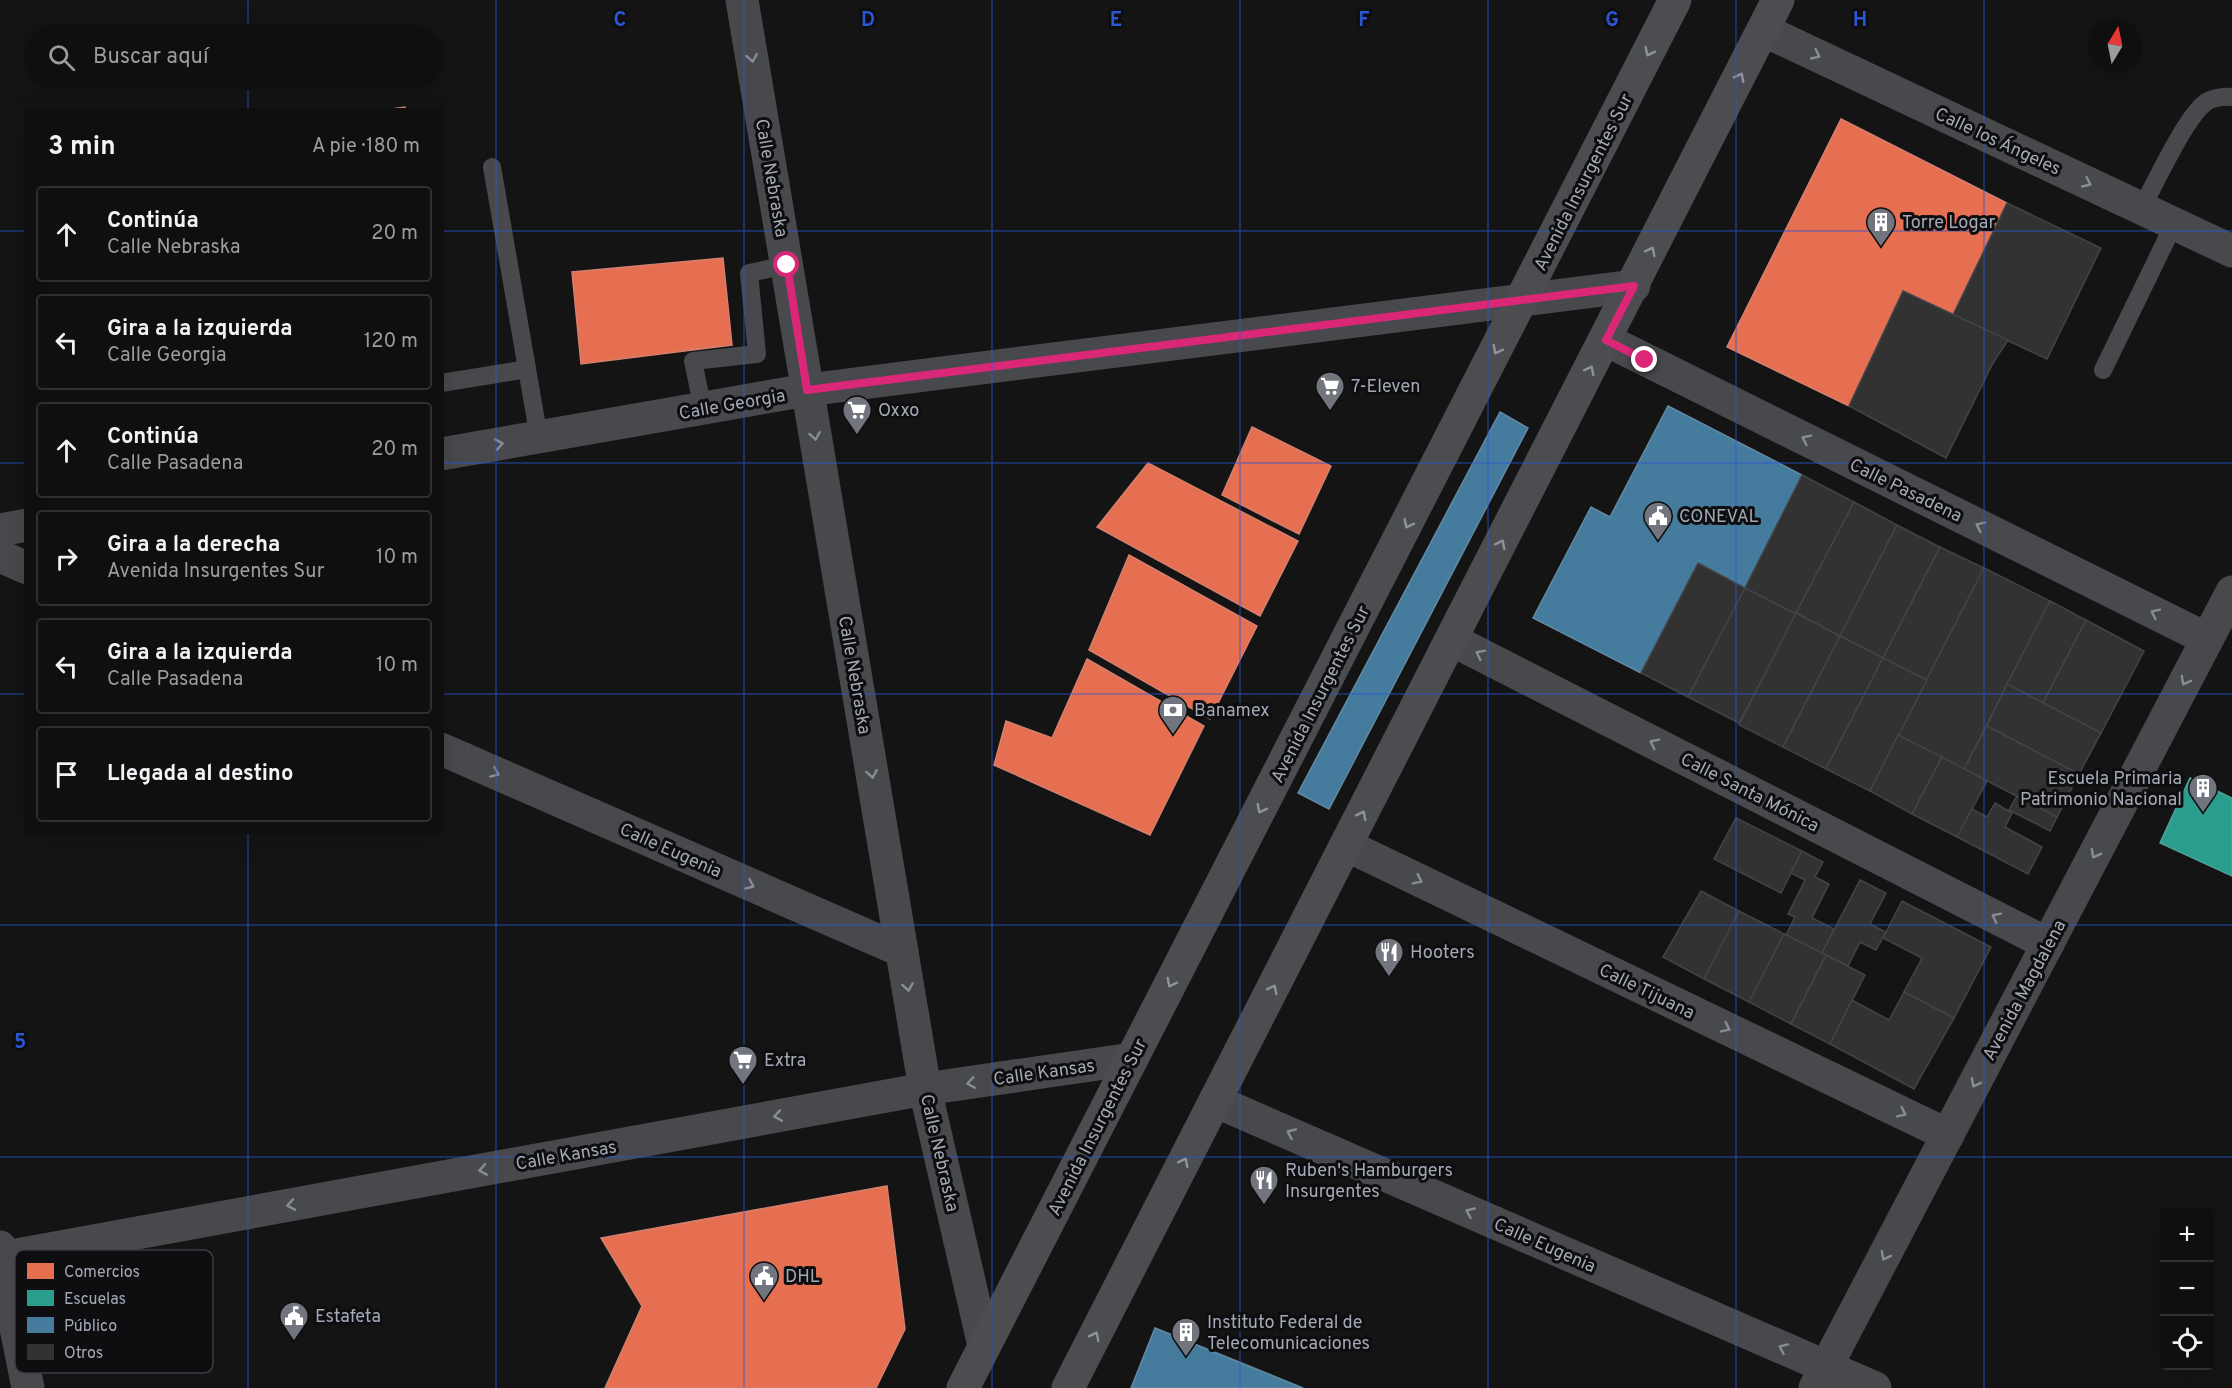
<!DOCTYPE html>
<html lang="es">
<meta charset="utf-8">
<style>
:root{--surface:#0f0f0f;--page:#181818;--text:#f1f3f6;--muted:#9b9c9e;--line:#2f2f2f}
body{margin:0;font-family:Overpass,sans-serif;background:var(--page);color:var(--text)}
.controls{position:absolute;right:18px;bottom:18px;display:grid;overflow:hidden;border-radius:6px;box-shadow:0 6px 24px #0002}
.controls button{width:54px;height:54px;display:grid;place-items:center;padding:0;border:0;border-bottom:2px solid var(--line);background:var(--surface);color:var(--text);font:30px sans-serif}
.compass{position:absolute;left:2088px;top:18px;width:54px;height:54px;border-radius:50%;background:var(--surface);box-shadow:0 6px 24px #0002;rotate:10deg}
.stop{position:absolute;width:18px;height:18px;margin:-14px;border:4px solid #db2777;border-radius:50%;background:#fff}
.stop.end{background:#db2777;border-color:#fff;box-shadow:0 2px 6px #0008}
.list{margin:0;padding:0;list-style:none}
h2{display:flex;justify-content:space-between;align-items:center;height:78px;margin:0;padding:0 24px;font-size:26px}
h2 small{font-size:20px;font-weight:400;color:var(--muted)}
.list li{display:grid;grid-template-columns:39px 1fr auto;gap:18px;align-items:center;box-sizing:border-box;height:96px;margin:0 12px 12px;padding:0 12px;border:2px solid var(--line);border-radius:6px}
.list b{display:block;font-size:22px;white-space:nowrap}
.list p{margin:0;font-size:20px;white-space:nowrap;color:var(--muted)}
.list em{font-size:20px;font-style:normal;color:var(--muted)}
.icon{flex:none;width:33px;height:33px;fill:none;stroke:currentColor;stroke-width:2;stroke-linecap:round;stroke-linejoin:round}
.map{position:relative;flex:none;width:2232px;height:1388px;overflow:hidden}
.search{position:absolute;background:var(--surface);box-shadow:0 6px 24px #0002;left:24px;top:24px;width:420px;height:66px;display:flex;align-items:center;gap:15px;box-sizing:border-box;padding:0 21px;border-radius:33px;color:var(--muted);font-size:22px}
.panel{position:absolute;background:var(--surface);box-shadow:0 6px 24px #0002;left:24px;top:108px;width:420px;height:726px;border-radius:6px}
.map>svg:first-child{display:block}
.shops{fill:#e76f51;stroke:#d3806f;stroke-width:1.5}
.schools{fill:#2a9d8f;stroke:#4fa19b;stroke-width:1.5}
.public{fill:#457b9d;stroke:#6289a4;stroke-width:1.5}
.building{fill:#323233;stroke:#424448;stroke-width:1.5}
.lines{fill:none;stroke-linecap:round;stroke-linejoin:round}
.service{stroke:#48494d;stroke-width:18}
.minor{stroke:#48494d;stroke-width:33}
.tertiary{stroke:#48494d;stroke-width:33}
.secondary{stroke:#4c4d51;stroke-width:33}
.oneway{stroke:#8e929d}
.oneway2{stroke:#888c96}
.route{stroke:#db2777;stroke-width:8}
.grid{fill:none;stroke:#2a57d5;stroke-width:1.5;stroke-opacity:0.55}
.labels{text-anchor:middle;stroke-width:6;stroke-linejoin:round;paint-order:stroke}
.street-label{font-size:18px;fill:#a4a9b6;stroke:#0e0e10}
.poi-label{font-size:18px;fill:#a4a9b6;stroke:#0e0e10;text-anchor:start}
.key{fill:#0e0e10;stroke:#3b3c42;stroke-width:1.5}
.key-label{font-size:16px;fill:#a4a9b6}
.grid-label{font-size:20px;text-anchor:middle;font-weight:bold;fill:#2a57d5;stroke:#0e0e10;stroke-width:6;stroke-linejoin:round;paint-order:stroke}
</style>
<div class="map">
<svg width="2232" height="1388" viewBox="0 0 2232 1388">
<rect width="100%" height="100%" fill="#141414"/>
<g class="shops">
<polygon points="405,107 405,111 376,111"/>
<polygon points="1841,119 2007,203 1953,315 1903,291 1849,406 1727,347"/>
<polygon points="723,258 732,345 581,364 572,272"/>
<polygon points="1252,427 1331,466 1299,534 1222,495"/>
<polygon points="1148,463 1298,541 1260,616 1097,527"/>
<polygon points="1129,555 1257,626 1210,719 1089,650"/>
<polygon points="1087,659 1204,726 1150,835 994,765 1006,721 1052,738"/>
<polygon points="887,1186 905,1329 876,1388 605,1388 642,1306 601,1238"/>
</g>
<polygon class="schools" points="2190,778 2232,798 2232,876 2160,843"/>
<g class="public">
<polygon points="1668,406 1802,475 1745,588 1698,563 1641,673 1533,618 1591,507 1610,517"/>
<polygon points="1500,412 1528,428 1329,809 1298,793"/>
<polygon points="1155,1328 1303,1388 1131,1388"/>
</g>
<g class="building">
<polygon points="2007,203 2101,248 2047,359 1953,315"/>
<polygon points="1903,291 2008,340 1993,363 1946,458 1849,406"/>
<polygon points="1802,475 1854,502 1796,614 1745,588"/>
<polygon points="1854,502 1897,525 1840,636 1796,613"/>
<polygon points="1897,525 1940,547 1883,658 1840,636"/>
<polygon points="1940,547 1984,568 1927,680 1883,658"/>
<polygon points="1698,563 1745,588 1688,697 1641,673"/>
<polygon points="1984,568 2050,601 1964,769 1898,735"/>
<polygon points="1745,588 1796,614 1739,723 1688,697"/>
<polygon points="2050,601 2086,620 2043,703 2007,684"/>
<polygon points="1796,613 1840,636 1783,747 1739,725"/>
<polygon points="2086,620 2144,651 2101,733 2043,703"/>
<polygon points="1840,636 1883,658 1826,769 1783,747"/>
<polygon points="1883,658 1927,680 1870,791 1826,769"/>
<polygon points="2007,684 2101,733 2079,774 1987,726"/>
<polygon points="1987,726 2079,774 2057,817 1964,769"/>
<polygon points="1898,735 1942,757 1912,814 1870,791"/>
<polygon points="1942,757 1987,781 1957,837 1912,814"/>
<polygon points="2017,796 2057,817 2050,831 2009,810"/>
<polygon points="1995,803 2012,813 2005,827 2042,847 2028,874 1957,837 1972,809 1987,817"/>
<polygon points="1736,818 1802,851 1781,893 1714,859"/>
<polygon points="1802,851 1823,862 1815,877 1829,884 1812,918 1834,929 1822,953 1786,935 1795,917 1788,914 1805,880 1791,873"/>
<polygon points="1860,880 1886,893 1870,924 1886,932 1876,950 1860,942 1848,966 1822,953"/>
<polygon points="1701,891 1739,911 1704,979 1663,957"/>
<polygon points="1902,901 1991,947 1954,1018 1904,992 1922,958 1883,938"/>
<polygon points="1739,911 1784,934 1749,1002 1704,979"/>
<polygon points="1784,934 1826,955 1791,1024 1749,1002"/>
<polygon points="1826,955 1865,975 1830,1044 1791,1024"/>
<polygon points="1904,992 1954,1018 1914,1089 1830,1044 1852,1000 1889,1020"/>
</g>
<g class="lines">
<g class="service">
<polyline points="492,167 539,438"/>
<path d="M 2141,209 C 2155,184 2185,118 2205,103 C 2211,98 2224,96 2232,97"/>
<polyline points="2103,370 2174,224"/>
<polyline points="441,383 527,369"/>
<polyline points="703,409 693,361 757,354 749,273 787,265"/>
</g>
<g class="minor">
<polyline points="1763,30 2232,251"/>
<polyline points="1606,340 2207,639"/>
<polyline points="441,454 807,390 1634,286"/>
<polyline points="0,530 27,525"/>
<polyline points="0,556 27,568"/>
<polyline points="1452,640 2048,944"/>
<polyline points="441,749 902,951"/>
<polyline points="1346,845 1948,1135"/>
<polyline points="1215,1101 1875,1388"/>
<polyline points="0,1258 925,1089 1132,1059"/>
<polyline points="1815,1388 2232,592"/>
</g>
<g class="tertiary">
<polyline points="742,0 925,1089 984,1346"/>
<polyline points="0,1247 28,1388"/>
</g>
<g class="secondary">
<polyline points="963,1388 1675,0"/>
<polyline points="1068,1388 1778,0"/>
</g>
</g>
<defs><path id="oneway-chevron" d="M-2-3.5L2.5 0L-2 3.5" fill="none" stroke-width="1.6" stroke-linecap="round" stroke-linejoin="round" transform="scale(1.5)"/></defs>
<g class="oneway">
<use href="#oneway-chevron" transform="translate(1649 52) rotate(117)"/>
<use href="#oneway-chevron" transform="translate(1740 77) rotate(-63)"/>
<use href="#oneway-chevron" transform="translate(1651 251) rotate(-63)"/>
<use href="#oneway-chevron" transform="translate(1497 350) rotate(117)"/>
<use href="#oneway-chevron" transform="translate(1590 370) rotate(-63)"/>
<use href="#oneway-chevron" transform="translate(1408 524) rotate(117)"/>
<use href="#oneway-chevron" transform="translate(1501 544) rotate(-63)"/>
<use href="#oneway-chevron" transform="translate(1261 809) rotate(117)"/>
<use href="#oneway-chevron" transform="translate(1362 815) rotate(-63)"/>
<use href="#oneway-chevron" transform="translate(1171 983) rotate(117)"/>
<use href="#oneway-chevron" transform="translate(1273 989) rotate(-63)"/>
<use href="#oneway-chevron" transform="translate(1184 1162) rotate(-63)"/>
<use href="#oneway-chevron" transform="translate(1095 1336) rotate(-63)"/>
</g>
<g class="oneway2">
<use href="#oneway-chevron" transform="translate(1816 55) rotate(25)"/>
<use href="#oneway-chevron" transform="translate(752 58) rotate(80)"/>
<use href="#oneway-chevron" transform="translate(2087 183) rotate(25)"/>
<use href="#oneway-chevron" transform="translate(815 436) rotate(80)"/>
<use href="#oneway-chevron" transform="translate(1806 439) rotate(-154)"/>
<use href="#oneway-chevron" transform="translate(499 444) rotate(-10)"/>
<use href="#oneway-chevron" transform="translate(1980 526) rotate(-154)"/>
<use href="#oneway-chevron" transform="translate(2155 613) rotate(-154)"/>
<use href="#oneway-chevron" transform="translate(1480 654) rotate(-153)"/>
<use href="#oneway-chevron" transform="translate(2185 681) rotate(118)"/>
<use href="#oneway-chevron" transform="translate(1654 743) rotate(-153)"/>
<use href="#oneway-chevron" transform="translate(495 773) rotate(24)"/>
<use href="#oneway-chevron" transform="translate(872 774) rotate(80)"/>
<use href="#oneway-chevron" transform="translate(2095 854) rotate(118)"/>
<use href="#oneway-chevron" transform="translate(1418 880) rotate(26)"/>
<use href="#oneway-chevron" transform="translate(750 885) rotate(24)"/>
<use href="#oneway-chevron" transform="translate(1996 917) rotate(-153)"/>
<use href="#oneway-chevron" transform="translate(908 987) rotate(81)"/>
<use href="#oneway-chevron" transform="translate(1726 1028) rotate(26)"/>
<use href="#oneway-chevron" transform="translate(971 1083) rotate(172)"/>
<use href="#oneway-chevron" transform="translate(1975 1083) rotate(118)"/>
<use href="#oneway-chevron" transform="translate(1902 1113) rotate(26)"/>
<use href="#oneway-chevron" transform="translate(778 1116) rotate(170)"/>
<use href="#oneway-chevron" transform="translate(1291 1133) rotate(-156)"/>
<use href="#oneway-chevron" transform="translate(483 1170) rotate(170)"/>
<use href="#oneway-chevron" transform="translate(291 1205) rotate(170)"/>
<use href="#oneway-chevron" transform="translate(1470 1212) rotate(-156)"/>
<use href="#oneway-chevron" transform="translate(1885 1256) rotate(118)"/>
<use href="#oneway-chevron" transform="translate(1783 1348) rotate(-156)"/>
</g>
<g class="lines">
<polyline class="route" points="787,265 807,390 1634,286 1606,340 1645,360"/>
</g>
<path class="grid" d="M 248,0 L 248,34M 496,0 L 496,1388M 744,0 L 744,1388M 992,0 L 992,1388M 1240,0 L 1240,1388M 1488,0 L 1488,1388M 1736,0 L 1736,1388M 1984,0 L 1984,1388M 248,80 L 248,111M 0,231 L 27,231M 441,231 L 2232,231M 0,463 L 27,463M 441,463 L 2232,463M 0,694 L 27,694M 441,694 L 2232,694M 248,831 L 248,1388M 0,925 L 2232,925M 0,1157 L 2232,1157"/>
<defs>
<g id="building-pin" transform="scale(1.5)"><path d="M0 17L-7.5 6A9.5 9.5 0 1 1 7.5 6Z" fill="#72757d" stroke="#0e0e10"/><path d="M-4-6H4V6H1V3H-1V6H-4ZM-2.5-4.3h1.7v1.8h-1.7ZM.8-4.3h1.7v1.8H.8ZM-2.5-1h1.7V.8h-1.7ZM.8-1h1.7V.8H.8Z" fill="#fff"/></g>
<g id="supermarket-pin" transform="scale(1.5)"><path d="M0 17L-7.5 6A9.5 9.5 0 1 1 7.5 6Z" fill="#72757d" stroke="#0e0e10"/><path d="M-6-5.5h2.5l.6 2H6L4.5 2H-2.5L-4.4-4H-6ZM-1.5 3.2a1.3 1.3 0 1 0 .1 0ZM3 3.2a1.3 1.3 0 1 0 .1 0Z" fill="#fff"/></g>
<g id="civic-pin" transform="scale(1.5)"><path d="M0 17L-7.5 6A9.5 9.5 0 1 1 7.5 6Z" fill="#72757d" stroke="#0e0e10"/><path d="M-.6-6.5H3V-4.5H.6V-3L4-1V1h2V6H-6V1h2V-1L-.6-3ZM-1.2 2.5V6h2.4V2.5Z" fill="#fff"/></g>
<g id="bank-pin" transform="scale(1.5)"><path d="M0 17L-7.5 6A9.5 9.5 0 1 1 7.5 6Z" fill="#72757d" stroke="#0e0e10"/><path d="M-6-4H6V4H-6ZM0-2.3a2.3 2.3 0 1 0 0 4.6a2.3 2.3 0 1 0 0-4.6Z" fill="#fff"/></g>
<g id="restaurant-pin" transform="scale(1.5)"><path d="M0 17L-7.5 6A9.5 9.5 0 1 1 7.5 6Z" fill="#72757d" stroke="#0e0e10"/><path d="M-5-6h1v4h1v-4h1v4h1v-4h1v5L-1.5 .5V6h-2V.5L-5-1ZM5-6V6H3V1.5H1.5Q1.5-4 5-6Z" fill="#fff"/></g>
</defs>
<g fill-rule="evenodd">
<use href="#building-pin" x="1881" y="222"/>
<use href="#supermarket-pin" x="1330" y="386"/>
<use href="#supermarket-pin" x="857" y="410"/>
<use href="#civic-pin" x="1658" y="516"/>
<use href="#bank-pin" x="1173" y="710"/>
<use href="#building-pin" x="2203" y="788"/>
<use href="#restaurant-pin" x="1389" y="952"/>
<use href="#supermarket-pin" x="743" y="1060"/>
<use href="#restaurant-pin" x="1264" y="1180"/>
<use href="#civic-pin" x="764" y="1276"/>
<use href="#civic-pin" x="294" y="1316"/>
<use href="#building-pin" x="1186" y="1332"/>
</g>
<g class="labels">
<g class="street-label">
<text transform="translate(1998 141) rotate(25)" y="6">Calle los Ángeles</text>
<text transform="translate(772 178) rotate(80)" y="6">Calle Nebraska</text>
<text transform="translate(1583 182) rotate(-63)" y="6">Avenida Insurgentes Sur</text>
<text transform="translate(732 404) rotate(-10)" y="6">Calle Georgia</text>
<text transform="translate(1906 490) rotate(26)" y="6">Calle Pasadena</text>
<text transform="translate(855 675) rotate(80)" y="6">Calle Nebraska</text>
<text transform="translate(1320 694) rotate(-63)" y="6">Avenida Insurgentes Sur</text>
<text transform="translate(1750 792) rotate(27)" y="6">Calle Santa Mónica</text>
<text transform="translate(671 850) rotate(24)" y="6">Calle Eugenia</text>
<text transform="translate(2024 990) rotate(-62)" y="6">Avenida Magdalena</text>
<text transform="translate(1647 991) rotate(26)" y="6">Calle Tijuana</text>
<text transform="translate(1044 1072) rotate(-8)" y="6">Calle Kansas</text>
<text transform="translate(1097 1127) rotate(-63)" y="6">Avenida Insurgentes Sur</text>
<text transform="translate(940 1153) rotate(77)" y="6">Calle Nebraska</text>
<text transform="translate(566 1155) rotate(-10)" y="6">Calle Kansas</text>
<text transform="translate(1545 1245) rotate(24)" y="6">Calle Eugenia</text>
</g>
<g class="poi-label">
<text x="1902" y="228">Torre Logar</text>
<text x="1351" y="392">7-Eleven</text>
<text x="878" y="416">Oxxo</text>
<text x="1679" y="522">CONEVAL</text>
<text x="1194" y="716">Banamex</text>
<text x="2182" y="784" text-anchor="end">Escuela Primaria<tspan x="2182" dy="21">Patrimonio Nacional</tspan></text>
<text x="1410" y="958">Hooters</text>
<text x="764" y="1066">Extra</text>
<text x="1285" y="1176">Ruben's Hamburgers<tspan x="1285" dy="21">Insurgentes</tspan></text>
<text x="785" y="1282">DHL</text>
<text x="315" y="1322">Estafeta</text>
<text x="1207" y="1328">Instituto Federal de<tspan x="1207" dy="21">Telecomunicaciones</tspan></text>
</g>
</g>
<rect x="15" y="1250" width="198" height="123" rx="9" class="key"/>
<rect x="27" y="1263" width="27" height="16" fill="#e76f51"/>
<rect x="27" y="1290" width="27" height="16" fill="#2a9d8f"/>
<rect x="27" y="1317" width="27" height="16" fill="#457b9d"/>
<rect x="27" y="1344" width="27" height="16" fill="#323233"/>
<g class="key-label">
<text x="64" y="1277">Comercios</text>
<text x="64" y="1304">Escuelas</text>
<text x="64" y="1331">Público</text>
<text x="64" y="1358">Otros</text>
</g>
<g class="grid-label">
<text x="620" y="26">C</text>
<text x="868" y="26">D</text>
<text x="1116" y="26">E</text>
<text x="1364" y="26">F</text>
<text x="1612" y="26">G</text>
<text x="1860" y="26">H</text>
<text x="20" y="1048">5</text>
</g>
</svg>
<div class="controls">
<button>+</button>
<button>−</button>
<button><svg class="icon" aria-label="locate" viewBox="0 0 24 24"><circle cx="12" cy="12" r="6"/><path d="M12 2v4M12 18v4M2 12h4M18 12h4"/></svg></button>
</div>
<svg class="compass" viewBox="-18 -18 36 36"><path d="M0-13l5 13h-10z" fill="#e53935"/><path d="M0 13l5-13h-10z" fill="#9b9c9e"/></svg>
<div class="stop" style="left:787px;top:265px"></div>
<div class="stop end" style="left:1645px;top:360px"></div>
<div class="search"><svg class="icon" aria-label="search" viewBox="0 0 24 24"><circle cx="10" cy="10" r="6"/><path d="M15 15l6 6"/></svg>Buscar aquí</div>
<section class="panel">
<h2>3 min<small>A pie · 180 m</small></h2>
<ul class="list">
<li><svg class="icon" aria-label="ahead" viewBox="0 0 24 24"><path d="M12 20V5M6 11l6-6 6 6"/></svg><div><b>Continúa</b><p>Calle Nebraska</p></div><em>20 m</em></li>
<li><svg class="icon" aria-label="left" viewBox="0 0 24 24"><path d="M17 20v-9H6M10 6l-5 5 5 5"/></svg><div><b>Gira a la izquierda</b><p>Calle Georgia</p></div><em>120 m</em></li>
<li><svg class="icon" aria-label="ahead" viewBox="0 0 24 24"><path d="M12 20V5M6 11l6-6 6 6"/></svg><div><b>Continúa</b><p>Calle Pasadena</p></div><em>20 m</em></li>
<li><svg class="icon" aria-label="right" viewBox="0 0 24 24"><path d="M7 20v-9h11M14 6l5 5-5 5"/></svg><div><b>Gira a la derecha</b><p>Avenida Insurgentes Sur</p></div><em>10 m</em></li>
<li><svg class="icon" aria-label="left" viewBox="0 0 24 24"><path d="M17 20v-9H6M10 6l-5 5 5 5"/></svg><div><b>Gira a la izquierda</b><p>Calle Pasadena</p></div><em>10 m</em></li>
<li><svg class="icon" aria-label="arrive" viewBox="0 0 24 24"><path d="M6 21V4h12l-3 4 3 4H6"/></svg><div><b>Llegada al destino</b></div></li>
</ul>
</section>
</div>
